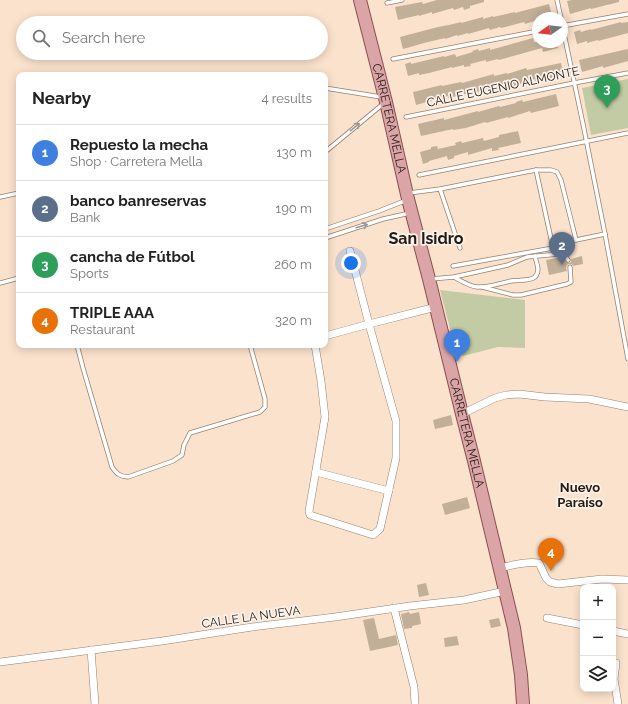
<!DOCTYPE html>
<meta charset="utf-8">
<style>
:root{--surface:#fff;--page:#f6f6f6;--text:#222;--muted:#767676;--line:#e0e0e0;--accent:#0f766e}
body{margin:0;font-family:Raleway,sans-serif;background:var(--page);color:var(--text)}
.controls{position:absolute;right:12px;bottom:12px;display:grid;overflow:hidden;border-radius:8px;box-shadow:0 2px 10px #0003}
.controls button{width:36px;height:36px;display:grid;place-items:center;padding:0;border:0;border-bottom:1px solid var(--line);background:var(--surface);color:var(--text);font:20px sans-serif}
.compass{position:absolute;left:532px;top:12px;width:36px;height:36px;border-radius:50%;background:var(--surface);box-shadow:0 2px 10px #0003;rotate:256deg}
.you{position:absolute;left:351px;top:263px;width:14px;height:14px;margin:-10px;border:3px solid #fff;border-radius:50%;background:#1a73e8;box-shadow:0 0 0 6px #1a73e833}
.badge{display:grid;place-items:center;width:26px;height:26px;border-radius:50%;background:var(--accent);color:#fff;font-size:13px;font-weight:700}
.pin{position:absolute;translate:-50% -33px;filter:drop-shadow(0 1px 2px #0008)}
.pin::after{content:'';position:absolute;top:21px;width:14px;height:12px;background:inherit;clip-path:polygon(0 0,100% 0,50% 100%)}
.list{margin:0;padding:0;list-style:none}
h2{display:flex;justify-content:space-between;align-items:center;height:52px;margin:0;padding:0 16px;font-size:17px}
h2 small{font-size:13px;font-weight:400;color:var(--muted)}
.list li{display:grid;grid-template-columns:26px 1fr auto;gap:12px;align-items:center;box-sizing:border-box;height:56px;padding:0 16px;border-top:1px solid var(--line)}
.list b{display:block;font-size:15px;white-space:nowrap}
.list p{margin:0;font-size:13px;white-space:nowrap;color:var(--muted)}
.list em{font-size:13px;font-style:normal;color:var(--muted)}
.icon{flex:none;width:22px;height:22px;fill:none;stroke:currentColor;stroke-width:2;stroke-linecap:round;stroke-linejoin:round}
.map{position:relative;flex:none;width:628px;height:704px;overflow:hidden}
.search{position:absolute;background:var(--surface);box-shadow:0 2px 10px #0003;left:16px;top:16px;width:312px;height:44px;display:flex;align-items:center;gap:10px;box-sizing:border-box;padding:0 14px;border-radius:22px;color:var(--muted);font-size:15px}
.panel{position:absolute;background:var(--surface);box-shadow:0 2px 10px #0003;left:16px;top:72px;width:312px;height:276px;border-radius:8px}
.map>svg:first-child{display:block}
.green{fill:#c3cba4}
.building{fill:#c1af97}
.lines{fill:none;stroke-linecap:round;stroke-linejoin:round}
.service-casing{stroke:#96806d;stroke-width:5}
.minor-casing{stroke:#96806d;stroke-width:8}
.primary-casing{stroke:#8b4e4e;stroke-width:14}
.service{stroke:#fff;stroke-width:3.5}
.minor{stroke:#fff;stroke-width:7}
.primary{stroke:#dba5a7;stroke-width:12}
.oneway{stroke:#9c9895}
.labels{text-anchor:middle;stroke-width:3.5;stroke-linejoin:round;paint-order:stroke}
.street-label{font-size:12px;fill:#231b13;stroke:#fcf2ea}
.neighbourhood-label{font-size:13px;font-weight:bold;fill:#231b13;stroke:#fcf2ea}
.district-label{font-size:16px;font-weight:bold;fill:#231b13;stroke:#fcf2ea}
</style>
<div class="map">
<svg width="628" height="704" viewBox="0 0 628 704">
<rect width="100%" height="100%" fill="#fbe2cd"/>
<g class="green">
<polygon points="628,79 628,128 591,135 582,88"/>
<polygon points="440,290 525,300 525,348 498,347 463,356 456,352"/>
</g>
<g class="building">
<polygon points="437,0 484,0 484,2 470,6 470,8 464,10 463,7 454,10 453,8 432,14 432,12 419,16 419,15 398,20 395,7 422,2 423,4"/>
<polygon points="572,0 619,0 619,2 591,9 591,8 570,14 567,1"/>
<polygon points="549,4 552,16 547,18 538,18 538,20 525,24 524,22 501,28 500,27 490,30 489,28 468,34 468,33 457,36 457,35 445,39 445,38 424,43 403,49 400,37 438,27 449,25 461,22 461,23 483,17 483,19 493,16 493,17 515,12 515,13"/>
<polygon points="621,22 621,23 628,22 628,33 598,41 598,40 587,43 587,41 577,44 574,32 580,30 581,32 591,29 591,30"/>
<polygon points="533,38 534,42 557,42 558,48 543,52 542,48 499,60 498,59 486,62 486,60 470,64 471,66 464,67 464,65 452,68 452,67 429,73 419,75 419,73 408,76 405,64 411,62 411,64 444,56 444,57 455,54 456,57 473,52 472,51 478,49 479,51 490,48 490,50"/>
<polygon points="628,49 628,61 603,68 603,66 582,72 579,60"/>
<polygon points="561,63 564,75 546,79 546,78 535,81 535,79 514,86 514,84 504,87 503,85 470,94 470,93 448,98 448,96 416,105 413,92 442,85 442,86 461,82 462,83 494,74 494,76 507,73 507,74 526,68 527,70"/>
<polygon points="556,94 559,106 531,113 530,111 508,118 508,117 486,123 485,122 466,128 453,130 453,129 421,136 418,124 444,118 444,120 478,111 478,112 499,106 500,107 516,103 516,102 522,100 523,102"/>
<polygon points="518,131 521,143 498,148 499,150 492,151 492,148 468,155 468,152 454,156 454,158 448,160 447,156 429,161 429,162 423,164 420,152 431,149 431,147 437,146 438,149 456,145 455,143 461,141 462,143 483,138 484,141 499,137 499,135"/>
<polygon points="582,256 583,264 573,266 572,264 569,264 567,265 566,268 567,271 549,275 546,260 562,257 566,262 569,263 571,262 571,259"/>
<polygon points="451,415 453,425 435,429 433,420"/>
<polygon points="467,497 470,508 445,515 442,504"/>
<polygon points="426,583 429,595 419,597 417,585"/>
<polygon points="409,612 410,614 419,612 421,624 412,626 412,628 404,629 401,614"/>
<polygon points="374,618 379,639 396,635 398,645 370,651 363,620"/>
<polygon points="499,618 501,626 491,628 489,620"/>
<polygon points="457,636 459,645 445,647 444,638"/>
</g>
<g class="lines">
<g class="service-casing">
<g id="service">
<polyline points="557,0 561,18"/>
<polyline points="387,3 402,0"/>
<polyline points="562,24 583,124 605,234 628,359"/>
<polyline points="562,26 628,14"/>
<polyline points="393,59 538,31"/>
<polyline points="325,88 381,97"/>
<polyline points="406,117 574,83 628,73"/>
<polyline points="325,152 383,104"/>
<polyline points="536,170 553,248"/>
<polyline points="419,175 628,133"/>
<polyline points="440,189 460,248"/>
<polyline points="409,193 440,189 536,170 551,170 557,172 561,180 576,240"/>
<polyline points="0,197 19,193"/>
<polyline points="325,229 379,211 407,200"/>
<polyline points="325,238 383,219 410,213"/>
<polyline points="453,266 553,248 576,240 605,234"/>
<path d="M 454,277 C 461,281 469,286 477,287 C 488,288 500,283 511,281 C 517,280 531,281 535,277 C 541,270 536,263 535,256"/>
<polyline points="431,279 454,277 508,265 527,257 559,254 564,254 568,260"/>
<polyline points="0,283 19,278"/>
<polyline points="482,287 513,295 521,295 567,284 571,282 570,267"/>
<path d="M 77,345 L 83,368 L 112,467 C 117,474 119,476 128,477 L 173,461 L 182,455 L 184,445 L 190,433 L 260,412 L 265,407 L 265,399 L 250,345"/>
</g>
</g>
<g class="minor-casing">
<g id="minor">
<polyline points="325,336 369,324 436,307"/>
<polyline points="315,345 321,381 325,417 309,511 310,515 373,535 380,529 396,458 396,421 369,324 350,251"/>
<polyline points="462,414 495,398 506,395 519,394 545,397 589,399 628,407"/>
<polyline points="316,472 389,491"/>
<path d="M 500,568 C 513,565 527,561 539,563 L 546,578 L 550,582 L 558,584 L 602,579 L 628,580"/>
<polyline points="394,608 414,687 415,704"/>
<polyline points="547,618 583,625"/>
<polyline points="613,631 628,634"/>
<polyline points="91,650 95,704"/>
<polyline points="0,662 162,641 252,627 335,617 410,606 464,600 505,591"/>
<polyline points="616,663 614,679 618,704"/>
</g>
</g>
<g class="primary-casing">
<g id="primary">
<path id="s1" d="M 360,0 L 386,102 L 408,199 L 429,279 L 462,414 L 474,461 L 514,628 L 521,675 L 523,704"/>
</g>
</g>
<use href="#service" class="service"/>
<use href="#minor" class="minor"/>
<use href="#primary" class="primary"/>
</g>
<defs><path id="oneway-shaft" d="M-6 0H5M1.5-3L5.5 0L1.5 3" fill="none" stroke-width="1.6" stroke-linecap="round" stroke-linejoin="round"/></defs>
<g class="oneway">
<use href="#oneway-shaft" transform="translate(355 127) rotate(-39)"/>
<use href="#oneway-shaft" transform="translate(362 226) rotate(-17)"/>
</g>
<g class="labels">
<g class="street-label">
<text transform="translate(503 87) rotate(-12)" y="4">CALLE EUGENIO ALMONTE</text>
<text dy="4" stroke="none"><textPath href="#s1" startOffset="122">CARRETERA MELLA</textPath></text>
<text dy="4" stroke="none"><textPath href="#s1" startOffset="446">CARRETERA MELLA</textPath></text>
<text transform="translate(251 617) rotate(-8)" y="4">CALLE LA NUEVA</text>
</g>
<g class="neighbourhood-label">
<text x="580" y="492">Nuevo<tspan x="580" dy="15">Paraíso</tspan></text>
</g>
<g class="district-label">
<text x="426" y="244">San Isidro</text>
</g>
</g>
</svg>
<div class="controls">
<button>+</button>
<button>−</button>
<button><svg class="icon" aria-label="layers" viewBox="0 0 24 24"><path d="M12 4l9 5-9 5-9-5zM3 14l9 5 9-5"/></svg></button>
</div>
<svg class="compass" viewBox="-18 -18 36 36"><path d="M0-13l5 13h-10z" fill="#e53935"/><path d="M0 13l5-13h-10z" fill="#767676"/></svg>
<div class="you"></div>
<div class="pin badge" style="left:457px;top:362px;background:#3f7fe0">1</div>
<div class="pin badge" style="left:562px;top:265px;background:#5c6f8a">2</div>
<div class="pin badge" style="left:607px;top:108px;background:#2e9e5b">3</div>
<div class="pin badge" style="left:551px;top:571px;background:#e8710a">4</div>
<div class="search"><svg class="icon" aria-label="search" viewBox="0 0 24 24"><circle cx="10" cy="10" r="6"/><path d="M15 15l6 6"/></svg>Search here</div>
<section class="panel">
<h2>Nearby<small>4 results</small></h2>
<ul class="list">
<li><span class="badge" style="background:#3f7fe0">1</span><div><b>Repuesto la mecha</b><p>Shop · Carretera Mella</p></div><em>130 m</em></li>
<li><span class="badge" style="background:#5c6f8a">2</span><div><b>banco banreservas</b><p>Bank</p></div><em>190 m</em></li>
<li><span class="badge" style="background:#2e9e5b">3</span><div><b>cancha de Fútbol</b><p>Sports</p></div><em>260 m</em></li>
<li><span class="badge" style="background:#e8710a">4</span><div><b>TRIPLE AAA</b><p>Restaurant</p></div><em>320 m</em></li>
</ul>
</section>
</div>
